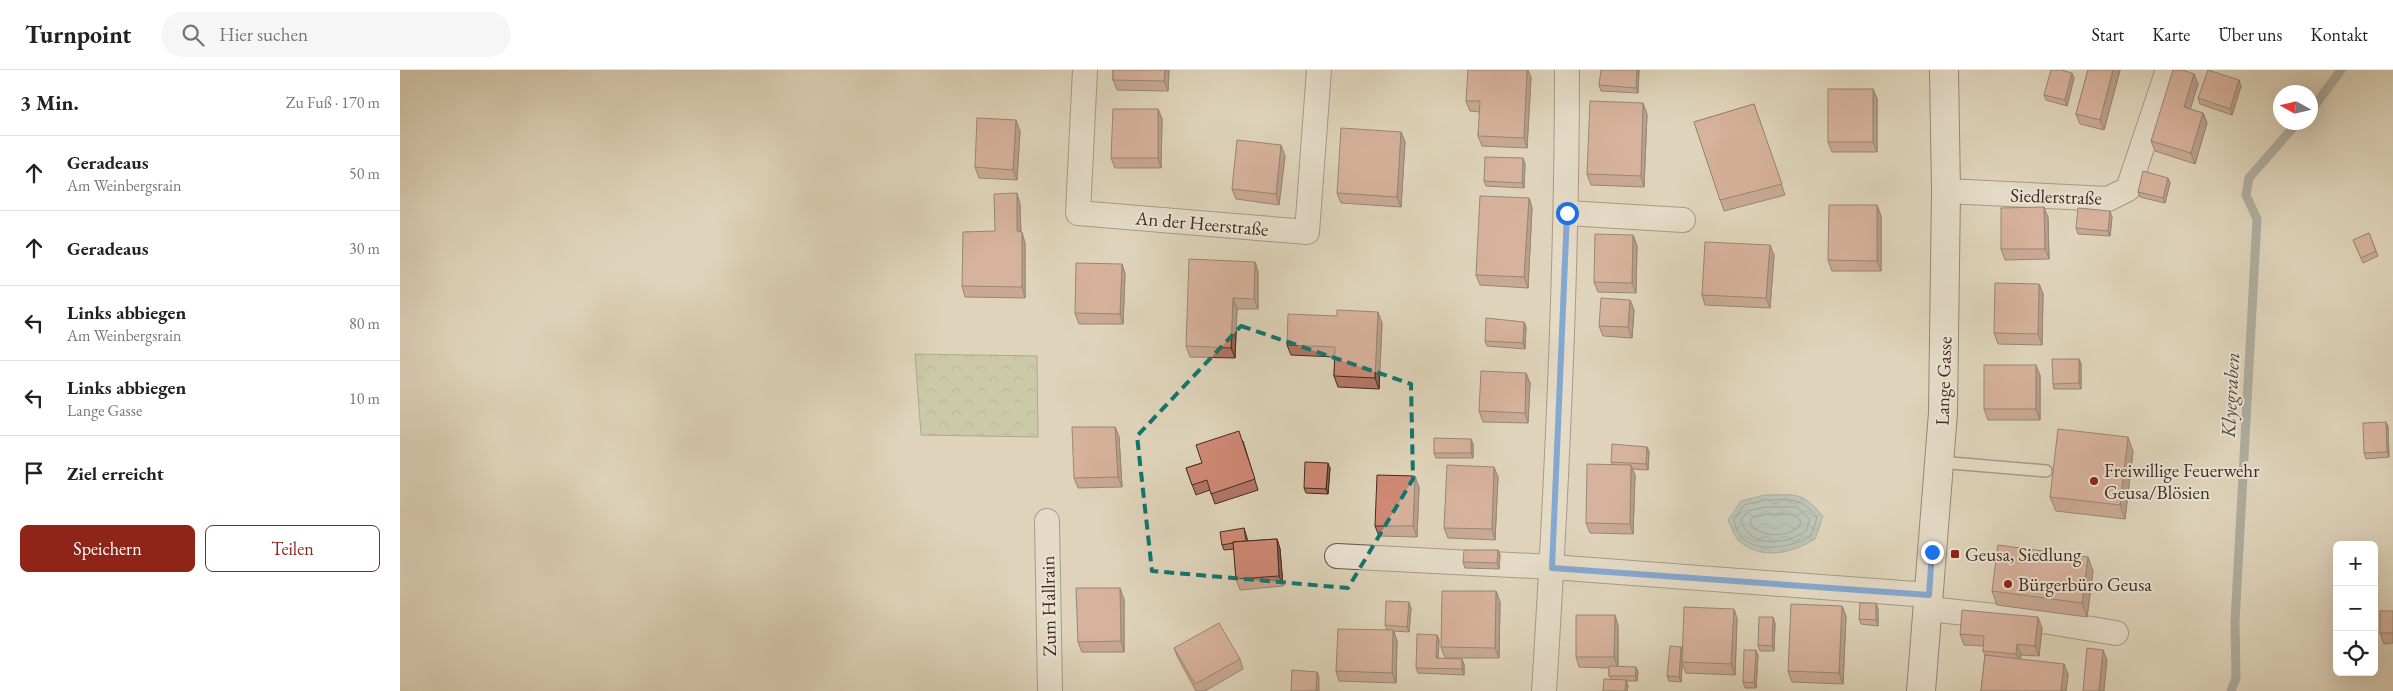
<!DOCTYPE html>
<html lang="de">
<meta charset="utf-8">
<style>
:root{--surface:#fff;--page:#f6f6f6;--text:#222;--muted:#767676;--line:#e0e0e0;--accent:#8f2418}
body{margin:0;font-family:"EB Garamond",serif;background:var(--page);color:var(--text)}
.controls{position:absolute;right:15px;bottom:15px;display:grid;overflow:hidden;border-radius:8px;box-shadow:0 5px 20px #0002}
.controls button{width:45px;height:45px;display:grid;place-items:center;padding:0;border:0;border-bottom:1px solid var(--line);background:var(--surface);color:var(--text);font:25px sans-serif}
.compass{position:absolute;left:1873px;top:15px;width:45px;height:45px;border-radius:50%;background:var(--surface);box-shadow:0 5px 20px #0002;rotate:278deg}
.stop{position:absolute;width:15px;height:15px;margin:-11px;border:4px solid #1a73e8;border-radius:50%;background:#fff}
.stop.end{background:#1a73e8;border-color:#fff;box-shadow:0 1px 5px #0008}
.list{margin:0;padding:0;list-style:none}
h2{display:flex;justify-content:space-between;align-items:center;height:65px;margin:0;padding:0 20px;font-size:21px}
h2 small{font-size:16px;font-weight:400;color:var(--muted)}
.list li{display:grid;grid-template-columns:32px 1fr auto;gap:15px;align-items:center;box-sizing:border-box;height:75px;padding:0 20px;border-top:1px solid var(--line)}
.list b{display:block;font-size:19px;white-space:nowrap}
.list p{margin:0;font-size:16px;white-space:nowrap;color:var(--muted)}
.list em{font-size:16px;font-style:normal;color:var(--muted)}
.actions{display:flex;gap:10px;padding:15px 20px}
.actions a{flex:1;padding:11px 0;border:1px solid var(--accent);border-radius:8px;text-align:center;font-size:18px;color:var(--accent)}
.actions .main{background:var(--accent);color:#fff}
.icon{flex:none;width:28px;height:28px;fill:none;stroke:currentColor;stroke-width:2;stroke-linecap:round;stroke-linejoin:round}
.map{position:relative;flex:none;width:1993px;height:621px;overflow:hidden}
header{display:flex;align-items:center;gap:30px;box-sizing:border-box;height:70px;padding:0 25px;background:var(--surface);border-bottom:1px solid var(--line)}
header strong{font-size:24px}
nav{display:flex;gap:28px;margin-inline-start:auto;font-size:18px}
.search{width:350px;height:45px;background:var(--page);display:flex;align-items:center;gap:12px;box-sizing:border-box;padding:0 18px;border-radius:28px;color:var(--muted);font-size:19px}
main{display:flex}
aside{flex:1;background:var(--surface)}
.map>svg:first-child{display:block}
.forest{fill:url(#forest-crowns);stroke:#7a7459}
.water{fill:url(#water-waves);stroke:#737f7c}
.lines{fill:none;stroke-linecap:round;stroke-linejoin:round}
.shore{stroke:#6b726d;stroke-width:1}
.stream{stroke:#737f7c;stroke-width:9}
.lane-casing{stroke:#68564a;stroke-width:14}
.street-casing{stroke:#68564a;stroke-width:26}
.secondary-casing{stroke:#412c24;stroke-width:30}
.lane{stroke:#eae3d3;stroke-width:11}
.street{stroke:#eae3d3;stroke-width:24}
.secondary{stroke:#eae3d3;stroke-width:28}
.wall{fill:#b27665;stroke:#412c24}
.shaded-wall{fill:#916052;stroke:#412c24}
.building{fill:#cf8975;stroke:#412c24}
.route{stroke:#1a73e8;stroke-width:6}
.marked{fill:none;stroke:#0f766e;stroke-width:4;stroke-dasharray:10 6;stroke-linejoin:round}
.poi-dot{fill:#8f2418;stroke:#eae3d3;stroke-width:2}
.labels{text-anchor:middle;stroke-width:4;stroke-linejoin:round;paint-order:stroke}
.street-label{font-size:19px;fill:#412c24;stroke:#eae3d3}
.poi-label{font-size:19px;fill:#412c24;stroke:#eae3d3;text-anchor:start}
.water-label{font-size:20px;font-style:italic;fill:#524841;stroke:#eae3d3}
</style>
<header>
<strong>Turnpoint</strong>
<div class="search"><svg class="icon" aria-label="search" viewBox="0 0 24 24"><circle cx="10" cy="10" r="6"/><path d="M15 15l6 6"/></svg>Hier suchen</div>
<nav><a>Start</a><a>Karte</a><a>Über uns</a><a>Kontakt</a></nav>
</header>
<main>
<aside>
<h2>3 Min.<small>Zu Fuß · 170 m</small></h2>
<ul class="list">
<li><svg class="icon" aria-label="ahead" viewBox="0 0 24 24"><path d="M12 20V5M6 11l6-6 6 6"/></svg><div><b>Geradeaus</b><p>Am Weinbergsrain</p></div><em>50 m</em></li>
<li><svg class="icon" aria-label="ahead" viewBox="0 0 24 24"><path d="M12 20V5M6 11l6-6 6 6"/></svg><div><b>Geradeaus</b></div><em>30 m</em></li>
<li><svg class="icon" aria-label="left" viewBox="0 0 24 24"><path d="M17 20v-9H6M10 6l-5 5 5 5"/></svg><div><b>Links abbiegen</b><p>Am Weinbergsrain</p></div><em>80 m</em></li>
<li><svg class="icon" aria-label="left" viewBox="0 0 24 24"><path d="M17 20v-9H6M10 6l-5 5 5 5"/></svg><div><b>Links abbiegen</b><p>Lange Gasse</p></div><em>10 m</em></li>
<li><svg class="icon" aria-label="arrive" viewBox="0 0 24 24"><path d="M6 21V4h12l-3 4 3 4H6"/></svg><div><b>Ziel erreicht</b></div></li>
</ul>
<div class="actions"><a class="main">Speichern</a><a>Teilen</a></div>
</aside>
<div class="map">
<svg width="1993" height="621" viewBox="0 0 1993 621">
<defs>
<pattern id="forest-crowns" width="20" height="18" patternUnits="userSpaceOnUse" patternTransform="scale(1.25)"><rect width="20" height="18" fill="#b4bc8e"/><path d="M2 6a3 3 0 1 1 6 0M12 15a3 3 0 1 1 6 0" fill="none" stroke="#949974"/></pattern>
<pattern id="water-waves" width="16" height="10" patternUnits="userSpaceOnUse" patternTransform="scale(1.25)"><rect width="16" height="10" fill="#95b7b6"/><path d="M0 5q4-4 8 0t8 0" fill="none" stroke="#7b9594"/></pattern>
</defs>
<rect width="100%" height="100%" fill="#dfd4bb"/>
<filter id="stains"><feTurbulence type="fractalNoise" baseFrequency=".004" numOctaves="4"/><feColorMatrix values="0 0 0 0 .2 0 0 0 0 .09 0 0 0 0 .02 0 0 0 .5 -.17"/></filter>
<radialGradient id="worn" r=".72"><stop offset=".6" stop-color="#630" stop-opacity="0"/><stop offset="1" stop-color="#630" stop-opacity=".3"/></radialGradient>
<polygon class="forest" points="515,284 637,286 638,367 521,365"/>
<path class="water" d="M 1365,425 C 1397,425 1401,421 1423,446 L 1415,469 C 1392,483 1362,491 1339,471 C 1334,466 1331,456 1328,450 L 1341,431 Z"/>
<g class="lines">
<g class="shore">
<path d="M 1366,430 C 1390,430 1402,426 1417,448 L 1411,466 C 1388,480 1338,487 1334,449 L 1344,435 Z"/>
<path d="M 1366,437 L 1397,437 L 1410,449 L 1406,461 C 1386,475 1349,479 1341,450 L 1348,441 Z"/>
<path d="M 1367,444 L 1394,444 L 1401,452 C 1395,469 1357,469 1350,452 L 1352,448 Z"/>
</g>
<g class="stream">
<polyline points="1910,42 1941,0"/>
<polyline points="1831,621 1836,608 1835,552 1857,149 1846,125 1849,108 1898,52"/>
</g>
<g class="lane-casing">
<polyline id="lane" points="1539,392 1646,401"/>
</g>
<g class="street-casing">
<g id="street">
<polyline points="685,0 678,143 907,162 919,0"/>
<polyline points="1546,121 1708,129 1728,119 1768,0"/>
<polyline points="1167,143 1283,150"/>
<polyline points="647,451 650,621"/>
<polyline points="937,486 1152,497 1529,525"/>
<polyline points="1528,539 1643,551 1716,563"/>
<path d="M 1144,621 C 1157,414 1167,207 1167,0"/>
</g>
</g>
<g class="secondary-casing">
<polyline id="secondary" points="1521,621 1543,343 1546,121 1544,0"/>
</g>
<use href="#lane" class="lane"/>
<use href="#street" class="street"/>
<use href="#secondary" class="secondary"/>
</g>
<g class="wall">
<polygon points="713,0 769,0 768,21 717,20 713,10"/>
<polygon points="1239,0 1238,23 1201,21 1199,15"/>
<polygon points="1688,0 1720,0 1704,60 1680,54 1676,44"/>
<polygon points="1131,7 1127,78 1082,76 1078,66 1080,42 1070,41 1066,31"/>
<polygon points="1674,8 1667,36 1646,30 1644,25"/>
<polygon points="1798,14 1790,39 1803,43 1807,53 1795,94 1755,81 1751,71"/>
<polygon points="1841,16 1832,45 1800,34 1798,28"/>
<polygon points="1473,19 1477,29 1477,82 1432,82 1428,72"/>
<polygon points="1354,34 1385,125 1324,141 1294,52"/>
<polygon points="758,39 762,49 761,98 715,98 711,88"/>
<polygon points="1247,44 1244,117 1191,115 1187,104"/>
<polygon points="620,61 617,110 579,108 575,97"/>
<polygon points="1001,62 1005,72 1001,137 941,133 937,123"/>
<polygon points="885,86 879,135 836,129 832,119"/>
<polygon points="1125,94 1124,118 1086,116 1084,111"/>
<polygon points="1768,108 1770,113 1765,133 1740,127 1738,122"/>
<polygon points="1129,128 1132,138 1128,218 1080,215 1076,205"/>
<polygon points="620,134 621,162 625,173 625,228 565,227 562,216 595,161"/>
<polygon points="1477,135 1481,146 1481,201 1432,201 1428,190"/>
<polygon points="1648,147 1649,189 1605,190 1601,179"/>
<polygon points="1712,147 1710,166 1678,164 1676,158"/>
<polygon points="1969,163 1978,186 1963,193 1953,170"/>
<polygon points="1233,165 1237,176 1236,223 1198,222 1194,212"/>
<polygon points="1374,185 1370,238 1305,235 1302,225"/>
<polygon points="855,192 858,202 858,239 837,239 835,288 790,287 786,276"/>
<polygon points="722,194 725,204 723,254 679,254 675,243"/>
<polygon points="1639,214 1643,224 1642,275 1598,274 1594,263"/>
<polygon points="1230,230 1234,240 1232,268 1203,266 1199,256"/>
<polygon points="1124,252 1126,257 1125,279 1087,276 1085,271"/>
<polygon points="982,253 979,319 938,317 934,306 935,287 891,285 887,275"/>
<polygon points="1679,289 1681,294 1681,319 1654,319 1653,314"/>
<polygon points="1126,303 1130,313 1128,353 1083,352 1079,341"/>
<polygon points="1640,305 1640,350 1588,350 1584,339"/>
<polygon points="1986,352 1988,357 1989,387 1966,389 1964,383"/>
<polygon points="715,357 719,367 722,417 678,418 674,408"/>
<polygon points="1071,369 1073,374 1073,388 1036,388 1034,383"/>
<polygon points="843,371 858,420 815,434 810,420 796,425 786,398 802,393"/>
<polygon points="1247,377 1249,382 1248,400 1232,399 1235,405 1233,464 1190,463 1186,453 1212,394 1211,392"/>
<polygon points="1733,381 1725,449 1656,441 1650,427"/>
<polygon points="930,398 928,424 906,423 904,418"/>
<polygon points="1098,407 1095,470 1048,468 1044,458"/>
<polygon points="1019,417 1017,467 979,466 975,456"/>
<polygon points="844,458 848,471 877,469 880,479 883,516 840,520 836,509 834,479 824,480 822,475"/>
<polygon points="1098,480 1100,485 1099,499 1065,498 1063,492"/>
<polygon points="1693,501 1687,547 1597,535 1592,521"/>
<polygon points="1096,521 1100,532 1099,588 1045,588 1041,577"/>
<polygon points="724,529 724,582 682,582 678,572"/>
<polygon points="1442,536 1446,546 1443,614 1392,612 1388,601"/>
<polygon points="1011,538 1009,562 994,561 997,571 996,613 939,611 936,601 987,560 985,555"/>
<polygon points="1334,539 1337,549 1335,605 1286,603 1282,593 1281,612 1269,611 1267,606 1283,580"/>
<polygon points="1478,539 1478,556 1461,554 1459,549"/>
<polygon points="1993,541 1993,573 1984,574 1980,563"/>
<polygon points="1215,545 1218,556 1218,597 1238,602 1237,611 1226,611 1228,616 1227,621 1203,621 1211,609 1209,606 1209,598 1179,597 1176,587"/>
<polygon points="1375,553 1374,581 1360,581 1358,575"/>
<polygon points="1642,558 1639,586 1621,585 1620,589 1668,604 1666,621 1581,621 1585,585 1583,581 1584,576 1564,575 1560,564"/>
<polygon points="1037,565 1039,570 1038,588 1064,594 1064,605 1018,603 1016,598"/>
<polygon points="774,578 840,589 843,599 805,621 796,621 778,588"/>
<polygon points="1358,585 1356,618 1345,618 1343,612"/>
</g>
<g class="shaded-wall">
<polygon points="765,0 769,0 768,21 764,11"/>
<polygon points="1127,0 1128,0 1131,7 1127,78 1124,68"/>
<polygon points="1237,0 1239,0 1238,23 1236,18"/>
<polygon points="1713,0 1720,0 1704,60 1700,50"/>
<polygon points="1672,3 1674,8 1667,36 1665,30"/>
<polygon points="1794,4 1798,14 1788,47 1784,37"/>
<polygon points="1839,10 1841,16 1832,45 1830,39"/>
<polygon points="1473,19 1477,29 1477,82 1473,72"/>
<polygon points="1243,33 1247,44 1244,117 1241,106"/>
<polygon points="758,39 762,49 761,98 758,88"/>
<polygon points="1803,43 1807,53 1795,94 1791,83"/>
<polygon points="616,50 620,61 617,110 613,100"/>
<polygon points="1001,62 1005,72 1001,137 997,127"/>
<polygon points="881,75 885,86 879,135 876,124"/>
<polygon points="1123,88 1125,94 1124,118 1122,113"/>
<polygon points="1768,108 1770,113 1765,133 1763,128"/>
<polygon points="617,123 620,134 621,172 617,161"/>
<polygon points="1129,128 1132,138 1128,218 1124,207"/>
<polygon points="1477,135 1481,146 1481,201 1477,191"/>
<polygon points="1644,137 1648,147 1649,189 1645,179"/>
<polygon points="1710,141 1712,147 1710,166 1708,161"/>
<polygon points="622,162 625,173 625,228 622,217"/>
<polygon points="1233,165 1237,176 1236,223 1232,213"/>
<polygon points="1370,175 1374,185 1370,238 1366,228"/>
<polygon points="855,192 858,202 858,239 854,229"/>
<polygon points="722,194 725,204 723,254 720,244"/>
<polygon points="1639,214 1643,224 1642,275 1638,264"/>
<polygon points="833,228 837,239 835,288 831,278"/>
<polygon points="1230,230 1234,240 1232,268 1228,257"/>
<polygon points="978,242 982,253 979,319 975,308"/>
<polygon points="1124,252 1126,257 1125,279 1123,273"/>
<polygon points="1679,289 1681,294 1681,319 1679,313"/>
<polygon points="1636,295 1640,305 1640,350 1636,339"/>
<polygon points="1126,303 1130,313 1128,353 1125,343"/>
<polygon points="1986,352 1988,357 1989,387 1987,382"/>
<polygon points="715,357 719,367 722,417 718,407"/>
<polygon points="1728,367 1733,381 1725,449 1720,435"/>
<polygon points="1071,369 1073,374 1073,388 1071,383"/>
<polygon points="1247,377 1249,382 1248,400 1246,394"/>
<polygon points="928,393 930,398 928,424 926,419"/>
<polygon points="1231,395 1235,405 1233,464 1230,454"/>
<polygon points="1094,397 1098,407 1095,470 1092,459"/>
<polygon points="1015,406 1019,417 1017,467 1013,456"/>
<polygon points="877,469 880,479 883,516 879,506"/>
<polygon points="1098,480 1100,485 1099,499 1097,493"/>
<polygon points="1688,487 1693,501 1687,547 1682,533"/>
<polygon points="720,518 724,529 724,582 721,571"/>
<polygon points="1096,521 1100,532 1099,588 1095,578"/>
<polygon points="1009,532 1011,538 1009,562 1007,557"/>
<polygon points="1476,533 1478,539 1478,556 1476,550"/>
<polygon points="1442,536 1446,546 1443,614 1439,603"/>
<polygon points="1334,539 1337,549 1335,605 1331,594"/>
<polygon points="1215,545 1218,556 1218,598 1214,587"/>
<polygon points="1373,547 1375,553 1374,581 1372,576"/>
<polygon points="1638,547 1642,558 1639,586 1635,576"/>
<polygon points="993,560 997,571 996,613 992,603"/>
<polygon points="1037,565 1039,570 1038,594 1036,588"/>
<polygon points="1617,574 1621,585 1620,595 1616,584"/>
<polygon points="1281,577 1283,582 1281,612 1279,607"/>
<polygon points="1356,580 1358,585 1356,618 1354,613"/>
<polygon points="1703,580 1707,590 1704,621 1699,621"/>
<polygon points="1062,589 1064,594 1064,605 1062,599"/>
<polygon points="1664,594 1668,604 1666,621 1661,621"/>
<polygon points="1236,597 1238,602 1237,611 1235,606"/>
<polygon points="917,602 919,607 919,621 916,621"/>
<polygon points="1226,610 1228,616 1227,621 1225,621"/>
</g>
<g class="building">
<polygon points="713,0 765,0 764,11 713,10"/>
<polygon points="1068,0 1127,0 1124,68 1078,66 1080,31 1066,31"/>
<polygon points="1201,0 1237,0 1236,18 1199,15"/>
<polygon points="1651,0 1661,0 1672,3 1665,30 1644,25"/>
<polygon points="1688,0 1713,0 1700,50 1676,44"/>
<polygon points="1773,0 1783,0 1794,4 1784,37 1803,43 1791,83 1751,71"/>
<polygon points="1808,0 1839,10 1830,39 1798,28"/>
<rect x="1428" y="19" width="45" height="53"/>
<polygon points="1190,31 1243,33 1241,106 1187,104"/>
<polygon points="1354,34 1382,114 1320,130 1294,52"/>
<polygon points="713,39 758,39 758,88 711,88"/>
<polygon points="577,48 616,50 613,100 575,97"/>
<polygon points="941,58 1001,62 997,127 937,123"/>
<polygon points="837,70 881,75 876,124 832,119"/>
<polygon points="1085,87 1123,88 1122,113 1084,111"/>
<polygon points="1743,101 1768,108 1763,128 1738,122"/>
<polygon points="617,123 617,161 622,162 622,217 562,216 563,162 595,161 594,124"/>
<polygon points="1080,126 1129,128 1124,207 1076,205"/>
<polygon points="1429,135 1477,135 1477,191 1428,190"/>
<polygon points="1644,137 1645,179 1601,179 1601,138"/>
<polygon points="1678,138 1710,141 1708,161 1676,158"/>
<polygon points="1969,163 1976,181 1961,188 1953,170"/>
<polygon points="1195,164 1233,165 1232,213 1194,212"/>
<polygon points="1305,172 1370,175 1366,228 1302,225"/>
<polygon points="789,189 855,192 854,229 833,228 831,278 786,276"/>
<polygon points="676,193 722,194 720,244 675,243"/>
<polygon points="1595,213 1639,214 1638,264 1594,263"/>
<polygon points="1201,228 1230,230 1228,257 1199,256"/>
<polygon points="937,240 978,242 975,308 934,306 935,277 887,275 888,244 937,246"/>
<polygon points="1086,248 1124,252 1123,273 1085,271"/>
<polygon points="1652,289 1679,289 1679,313 1653,314"/>
<rect x="1584" y="295" width="52" height="44"/>
<polygon points="1081,301 1126,303 1125,343 1079,341"/>
<polygon points="1986,352 1987,382 1964,383 1963,353"/>
<polygon points="672,357 715,357 718,407 674,408"/>
<polygon points="1658,359 1728,367 1720,435 1650,427"/>
<polygon points="839,361 855,409 811,424 807,410 792,415 786,398 802,393 796,375"/>
<polygon points="1034,368 1071,369 1071,383 1034,383"/>
<polygon points="1212,374 1247,377 1246,394 1211,392"/>
<polygon points="905,392 928,393 926,419 904,418"/>
<polygon points="1187,394 1231,395 1230,454 1186,453"/>
<polygon points="1047,395 1094,397 1092,459 1044,458"/>
<polygon points="977,405 1015,406 1013,456 975,456"/>
<polygon points="844,458 846,471 833,472 833,473 822,475 820,462"/>
<polygon points="877,469 879,506 836,509 833,472"/>
<polygon points="1598,475 1688,487 1682,533 1592,521"/>
<polygon points="1064,480 1098,480 1097,493 1063,492"/>
<polygon points="676,518 720,518 721,571 678,572"/>
<polygon points="1042,521 1096,521 1095,578 1041,577"/>
<polygon points="986,531 1009,532 1007,557 985,555"/>
<polygon points="1460,533 1476,533 1476,550 1459,549"/>
<polygon points="1391,534 1442,536 1439,603 1388,601"/>
<polygon points="1284,537 1334,539 1331,594 1282,592"/>
<polygon points="1562,540 1638,547 1635,576 1617,574 1616,584 1583,581 1584,566 1560,564"/>
<rect x="1980" y="541" width="13" height="22"/>
<polygon points="1176,545 1215,545 1214,587 1176,587"/>
<polygon points="1359,547 1373,547 1372,576 1358,575"/>
<polygon points="819,553 840,589 795,614 774,578"/>
<polygon points="938,559 993,560 992,603 936,601"/>
<polygon points="1017,564 1037,565 1036,588 1062,589 1062,599 1016,598"/>
<polygon points="1270,576 1281,577 1279,607 1267,606"/>
<polygon points="1687,578 1703,580 1699,621 1683,621"/>
<polygon points="1344,580 1356,580 1354,613 1343,612"/>
<polygon points="1585,585 1664,594 1661,621 1581,621"/>
<polygon points="1209,596 1236,597 1235,606 1209,606"/>
<polygon points="892,600 917,602 916,621 891,621"/>
<polygon points="1204,609 1226,610 1225,621 1203,621"/>
</g>
<g class="lines">
<polyline class="route" points="1167,143 1152,498 1529,525 1532,482"/>
</g>
<path d="M0 0H1993V621H0ZM 841,256 L 1011,314 L 1013,409 L 948,518 L 752,501 L 737,366 Z" fill="#dfd4bb" fill-opacity=".55" fill-rule="evenodd"/>
<path class="marked" d="M 841,256 L 1011,314 L 1013,409 L 948,518 L 752,501 L 737,366 Z"/>
<g class="poi-dot">
<circle cx="1694" cy="411" r="5"/>
<rect x="1550" y="479" width="10" height="10" rx="2.5"/>
<circle cx="1608" cy="514" r="5"/>
</g>
<g class="labels">
<g class="street-label">
<text transform="translate(1656 126) rotate(2)" y="7">Siedlerstraße</text>
<text transform="translate(802 153) rotate(5)" y="7">An der Heerstraße</text>
<text transform="translate(1543 311) rotate(-88)" y="7">Lange Gasse</text>
<text transform="translate(648 536) rotate(-91)" y="7">Zum Hallrain</text>
</g>
<g class="poi-label">
<text x="1704" y="407">Freiwillige Feuerwehr<tspan x="1704" dy="22">Geusa/Blösien</tspan></text>
<text x="1565" y="491">Geusa, Siedlung</text>
<text x="1618" y="521">Bürgerbüro Geusa</text>
</g>
<g class="water-label">
<text transform="translate(1830 325) rotate(-87)" y="7">Klyegraben</text>
</g>
</g>
<rect width="100%" height="100%" filter="url(#stains)"/>
<rect width="100%" height="100%" fill="url(#worn)"/>
</svg>
<div class="controls">
<button>+</button>
<button>−</button>
<button><svg class="icon" aria-label="locate" viewBox="0 0 24 24"><circle cx="12" cy="12" r="6"/><path d="M12 2v4M12 18v4M2 12h4M18 12h4"/></svg></button>
</div>
<svg class="compass" viewBox="-18 -18 36 36"><path d="M0-13l5 13h-10z" fill="#e53935"/><path d="M0 13l5-13h-10z" fill="#767676"/></svg>
<div class="stop" style="left:1167px;top:143px"></div>
<div class="stop end" style="left:1532px;top:482px"></div>
</div>
</main>
